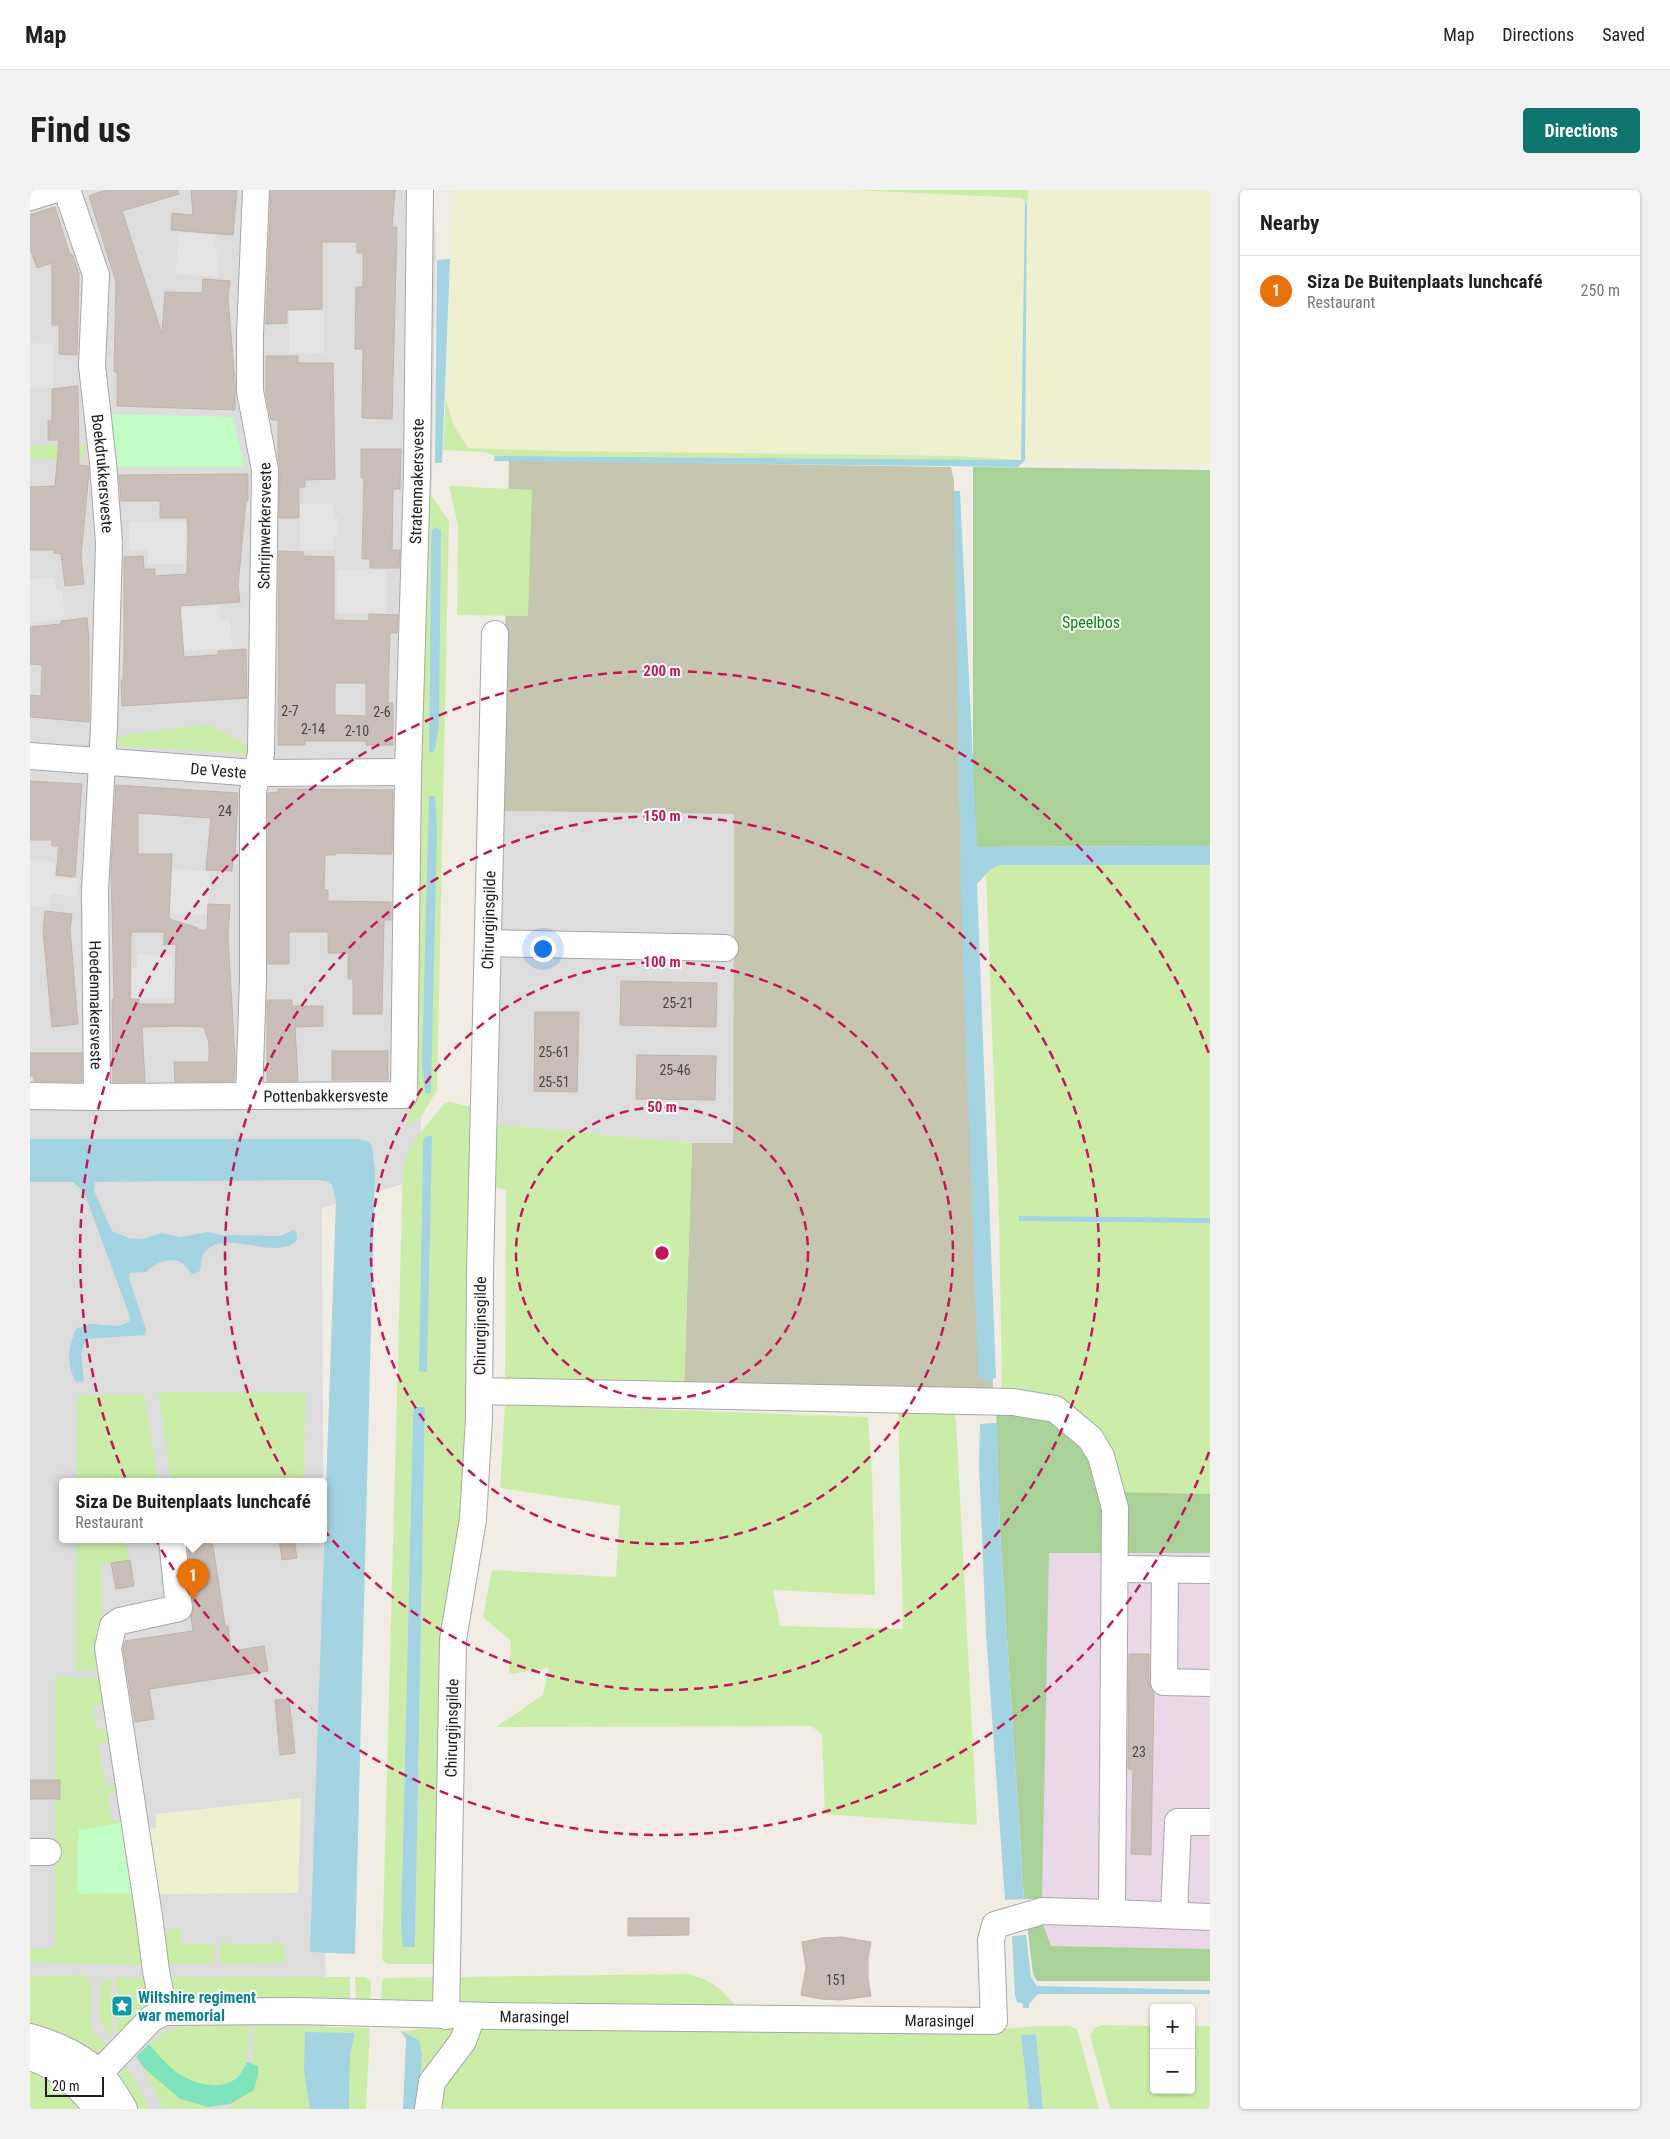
<!DOCTYPE html>
<meta charset="utf-8">
<style>
:root{--surface:#fff;--page:#f2f2f2;--text:#202124;--muted:#757577;--line:#e0e0e0;--accent:#0f766e}
body{margin:0;font-family:"Roboto Condensed",sans-serif;background:var(--page);color:var(--text)}
.controls{position:absolute;right:15px;bottom:15px;display:grid;overflow:hidden;border-radius:5px;box-shadow:0 1px 4px #0004}
.controls button{width:45px;height:45px;display:grid;place-items:center;padding:0;border:0;border-bottom:1px solid var(--line);background:var(--surface);color:var(--text);font:25px sans-serif}
.scale{position:absolute;left:15px;bottom:12px;width:59px;box-sizing:border-box;padding-left:5px;border:2px solid #202020;border-top:0;font-size:14px;line-height:18px;white-space:nowrap;color:#202020;-webkit-text-stroke:4px #fff;paint-order:stroke}
.you{position:absolute;left:512px;top:758px;width:18px;height:18px;margin:-12px;border:4px solid #fff;border-radius:50%;background:#1a73e8;box-shadow:0 0 0 8px #1a73e833}
.badge{display:grid;place-items:center;width:32px;height:32px;border-radius:50%;background:var(--accent);color:#fff;font-size:16px;font-weight:700}
.pin{position:absolute;translate:-50% -41px;filter:drop-shadow(0 1px 2px #0008)}
.pin::after{content:'';position:absolute;top:26px;width:18px;height:15px;background:inherit;clip-path:polygon(0 0,100% 0,50% 100%)}
.popup{position:absolute;left:29px;top:1288px;width:268px;height:65px;box-sizing:border-box;display:grid;place-content:center;border-radius:5px;background:var(--surface);filter:drop-shadow(0 1px 4px #0005);font-size:16px;white-space:nowrap;color:var(--muted)}
.popup b{font-size:19px;color:var(--text)}
.popup::after{content:'';position:absolute;left:50%;top:100%;margin-left:-10px;border:10px solid transparent;border-top-color:var(--surface)}
.list{margin:0;padding:0;list-style:none}
h2{display:flex;justify-content:space-between;align-items:center;height:65px;margin:0;padding:0 20px;font-size:21px}
h2 small{font-size:16px;font-weight:400;color:var(--muted)}
.list li{display:grid;grid-template-columns:32px 1fr auto;gap:15px;align-items:center;box-sizing:border-box;height:70px;padding:0 20px;border-top:1px solid var(--line)}
.list b{display:block;font-size:19px;white-space:nowrap}
.list p{margin:0;font-size:16px;white-space:nowrap;color:var(--muted)}
.list em{font-size:16px;font-style:normal;color:var(--muted)}
.map{position:relative;flex:none;width:1180px;height:1919px;overflow:hidden;border-radius:5px}
header{display:flex;align-items:center;gap:30px;box-sizing:border-box;height:70px;padding:0 25px;background:var(--surface);border-bottom:1px solid var(--line)}
header strong{font-size:24px}
nav{display:flex;gap:28px;margin-inline-start:auto;font-size:18px}
.intro{display:flex;align-items:center;justify-content:space-between;box-sizing:border-box;height:120px;padding:0 30px}
h1{margin:0;font-size:35px}
.button{padding:12px 22px;border-radius:5px;background:var(--accent);color:#fff;font-size:18px;font-weight:700}
main{display:flex;gap:30px;padding:0 30px}
aside{flex:1;background:var(--surface);border-radius:5px;box-shadow:0 1px 4px #0004}
.map>svg:first-child{display:block}
.residential{fill:#dedddd;fill-rule:evenodd}
.industrial{fill:#ead7e7}
.construction{fill:#c6c6b0}
.farmland{fill:#eff0d0}
.grass{fill:#cceda9;fill-rule:evenodd}
.forest{fill:#aad298}
.park{fill:#c1fdc4}
.pitch{fill:#7fe4bb}
.parking{fill:#e4e4e4}
.water{fill:#a4d4e1}
.building{fill:#c9bfb8;stroke:#c3b3a7;fill-rule:evenodd}
.lines{fill:none;stroke-linecap:round;stroke-linejoin:round}
.minor-casing{stroke:#a7a7a7;stroke-width:28}
.minor{stroke:#fff;stroke-width:26}
.ring{fill:none;stroke:#c2185b;stroke-width:2.5;stroke-dasharray:9 6}
.labels{text-anchor:middle;stroke-width:4;stroke-linejoin:round;paint-order:stroke}
.number-label{font-size:14px;fill:#4a4846}
.street-label{font-size:16px;fill:#202020;stroke:#fff}
.park-label{font-size:16px;fill:#05860d;stroke:#fff}
.culture-label{font-size:16px;font-weight:bold;fill:#0d838f;stroke:#fff;text-anchor:start}
.centre{fill:#c2185b;stroke:#fff;stroke-width:2.5}
.ring-label{font-size:15px;text-anchor:middle;font-weight:bold;fill:#c2185b;stroke:#fff;stroke-width:4;stroke-linejoin:round;paint-order:stroke}
</style>
<header>
<strong>Map</strong>
<nav><a>Map</a><a>Directions</a><a>Saved</a></nav>
</header>
<div class="intro"><h1>Find us</h1><a class="button">Directions</a></div>
<main>
<div class="map">
<svg width="1180" height="1919" viewBox="0 0 1180 1919">
<rect width="100%" height="100%" fill="#f1ede5"/>
<g class="residential">
<path d="M 0,0 L 401,0 L 406,47 L 390,989 L 292,1018 L 296,1919 L 0,1919 ZM 33,1291 L 293,1291 L 293,1349 L 33,1349 Z"/>
<polygon points="471,621 704,623 703,954 662,953 464,934"/>
</g>
<polygon class="industrial" points="1019,1362 1180,1363 1180,1759 1021,1756 1011,1729"/>
<polygon class="construction" points="479,270 921,277 924,291 934,660 959,1030 963,1204 654,1199 662,953 703,953 704,624 471,621"/>
<g class="farmland">
<polygon points="428,0 823,0 992,8 995,11 991,270 929,266 528,261 438,258 423,234 416,208 422,13"/>
<polygon points="999,0 1180,0 1180,275 995,270"/>
<polygon points="271,1608 268,1703 123,1704 113,1640 126,1638 126,1624"/>
</g>
<g class="grass">
<polygon points="823,0 999,0 997,15 992,8"/>
<polygon points="416,208 423,234 438,258 528,261 929,266 991,270 465,266 455,262 413,260"/>
<polygon points="0,255 56,255 54,270 0,269"/>
<polygon points="419,296 502,300 498,426 427,425 428,336"/>
<path d="M 397,299 L 419,331 L 407,900 L 393,924 L 378,936 L 391,306 ZM 401,354 L 401,563 L 399,560 Z"/>
<polygon points="177,534 220,556 219,564 91,556 88,552 88,546"/>
<polygon points="970,675 1180,675 1180,1304 1091,1302 972,1202 969,1027 956,684 960,680"/>
<path d="M 419,912 L 442,917 L 438,1302 L 408,1774 L 357,1774 L 352,1770 L 373,976 L 381,954 L 414,914 ZM 394,948 L 389,1181 L 393,953 ZM 385,1217 L 395,1218 L 385,1757 L 372,1688 L 383,1224 Z"/>
<polygon points="464,934 662,953 654,1199 475,1190 476,1000 463,997"/>
<polygon points="128,1202 276,1203 273,1291 141,1291"/>
<polygon points="114,1204 128,1291 46,1291 47,1205"/>
<polygon points="475,1214 838,1227 842,1284 845,1405 743,1400 750,1436 873,1439 868,1215 920,1215 926,1230 947,1635 795,1624 792,1544 781,1536 466,1537 513,1505 519,1478 479,1484 481,1451 453,1427 462,1380 586,1387 590,1316 470,1298"/>
<polygon points="46,1349 95,1349 99,1370 71,1374 72,1437 67,1438 72,1479 45,1481"/>
<polygon points="25,1487 74,1487 78,1511 63,1517 67,1540 80,1539 82,1551 68,1554 76,1596 90,1595 92,1602 78,1605 82,1631 97,1630 116,1775 0,1773 0,1758 25,1758"/>
<polygon points="151,1738 150,1753 185,1754 184,1774 133,1774 132,1747 141,1739"/>
<polygon points="190,1752 199,1752 199,1754 255,1753 255,1773 190,1774"/>
<path d="M 657,1784 C 685,1790 692,1801 711,1821 L 454,1818 L 454,1812 L 425,1812 L 428,1787 Z"/>
<path d="M 55,1785 C 68,1801 54,1825 64,1843 C 68,1848 74,1852 79,1856 C 55,1870 23,1849 0,1840 L 0,1786 Z"/>
<polygon points="139,1787 320,1787 320,1816 155,1812 146,1808 137,1799"/>
<polygon points="325,1787 336,1787 341,1792 340,1816 326,1816"/>
<polygon points="407,1787 406,1807 401,1814 351,1817 352,1790 356,1788"/>
<path d="M 81,1788 L 82,1847 C 65,1832 69,1815 71,1794 Z"/>
<polygon points="86,1788 119,1788 120,1812 118,1820 91,1848 87,1845"/>
<path d="M 163,1835 L 218,1835 C 221,1842 219,1851 218,1858 C 216,1893 190,1902 160,1891 C 144,1885 130,1867 119,1854 C 133,1841 145,1837 163,1835 Z"/>
<polygon points="227,1835 340,1838 336,1919 319,1919 320,1865 325,1843 274,1880 280,1919 200,1919 200,1914 214,1907 228,1876 222,1874 224,1838"/>
<polygon points="1073,1835 1124,1836 1124,1900 1161,1900 1161,1836 1180,1836 1180,1919 1080,1919 1060,1845 1066,1837"/>
<polygon points="1006,1836 1039,1836 1047,1839 1069,1919 1013,1919 1006,1844 991,1845 999,1919 388,1919 389,1850 371,1841 408,1837 433,1841 453,1837 942,1842"/>
<path d="M 94,1873 L 115,1908 L 118,1919 L 102,1919 C 93,1901 85,1892 94,1873 Z"/>
<polygon points="0,1874 57,1919 0,1919"/>
<polygon points="114,1878 178,1917 178,1919 133,1919"/>
</g>
<g class="forest">
<polygon points="943,277 1180,280 1180,656 943,657"/>
<polygon points="966,1219 1025,1230 1059,1262 1075,1313 1075,1363 1019,1363 1012,1709 994,1709 970,1340"/>
<polygon points="1091,1302 1180,1304 1180,1363 1095,1363"/>
<polygon points="1011,1729 1021,1756 1180,1759 1180,1791 1007,1791 1003,1784 997,1733"/>
</g>
<g class="park">
<polygon points="79,224 203,227 215,277 88,277"/>
<polygon points="96,1632 104,1703 47,1704 48,1640"/>
</g>
<path class="pitch" d="M 119,1854 C 138,1876 151,1892 182,1895 C 190,1896 200,1893 207,1888 C 211,1884 214,1877 217,1872 L 228,1876 L 228,1884 L 224,1900 L 200,1914 L 178,1917 L 150,1909 L 114,1878 L 106,1867 Z"/>
<g class="parking">
<polygon points="148,43 185,45 184,58 190,58 188,87 146,84"/>
<polygon points="259,121 294,121 294,163 259,164"/>
<polygon points="0,153 23,154 23,198 0,197"/>
<polygon points="270,314 304,314 304,328 309,329 309,346 304,346 304,360 270,360"/>
<polygon points="99,332 155,332 155,374 118,374 118,360 99,360"/>
<rect x="307" y="380" width="49" height="43"/>
<polygon points="25,387 26,400 32,400 35,429 0,433 0,389"/>
<polygon points="189,415 190,429 200,429 202,458 154,461 151,418"/>
<polygon points="0,669 25,672 24,687 49,689 47,706 21,704 20,718 0,716"/>
<polygon points="142,679 180,682 177,725 139,723"/>
<polygon points="107,764 143,765 143,808 102,808 102,778 107,778"/>
</g>
<g class="water">
<polygon points="995,11 997,15 995,270 988,277 464,271 465,266 991,270"/>
<polygon points="420,69 412,273 405,273 407,70"/>
<polygon points="924,301 930,301 947,657 1180,656 1180,675 970,675 960,680 947,694 966,1188 962,1189 961,1192 955,1191 954,1188 948,1187 931,716"/>
<polygon points="405,337 411,340 409,533 405,560 401,563 399,560 401,354 402,341"/>
<polygon points="399,606 405,606 407,640 401,903 395,903 392,873"/>
<polygon points="397,946 402,946 397,1182 389,1181 393,953 394,948"/>
<path d="M 0,949 L 325,949 L 338,951 L 342,956 L 345,981 L 325,1764 L 280,1762 L 306,1010 L 302,995 L 296,991 L 284,990 L 65,992 L 64,1001 L 82,1041 L 98,1048 L 113,1049 L 131,1043 L 150,1047 L 178,1042 L 192,1045 L 250,1046 L 264,1040 L 267,1044 L 267,1050 C 246,1073 193,1036 174,1063 C 170,1069 172,1076 169,1082 L 162,1084 C 158,1080 155,1074 150,1072 C 139,1067 123,1074 116,1082 L 100,1083 L 99,1088 L 116,1139 L 115,1145 L 56,1149 L 51,1163 L 54,1191 L 47,1192 C 35,1178 39,1154 46,1139 C 51,1137 56,1135 61,1134 C 74,1134 91,1140 100,1130 L 99,1124 L 54,1002 L 43,992 L 0,992 Z"/>
<polygon points="989,1026 1180,1028 1180,1033 989,1031"/>
<polygon points="384,1217 395,1217 385,1757 373,1757 371,1735 383,1224"/>
<polygon points="967,1233 970,1340 994,1709 975,1710 956,1443 949,1275 950,1234"/>
<polygon points="996,1745 1001,1787 1007,1796 1180,1800 1180,1804 1008,1804 999,1814 999,1818 993,1818 993,1814 987,1812 985,1805 982,1746"/>
<polygon points="371,1841 389,1850 392,1864 388,1919 373,1919 376,1849"/>
<polygon points="275,1842 325,1843 320,1865 319,1919 280,1919 274,1880"/>
<polygon points="1006,1844 1013,1919 999,1919 991,1845"/>
</g>
<g class="building">
<polygon points="76,0 148,0 149,4 92,21 132,144 135,102 172,103 173,89 200,91 198,108 205,193 205,220 87,216 87,182 84,182 86,92 59,6"/>
<polygon points="161,0 207,0 203,45 141,40 142,23 163,25"/>
<polygon points="241,0 365,0 362,37 367,37 362,229 332,228 333,159 325,159 326,97 333,97 333,63 327,63 327,52 292,52 292,119 257,120 257,133 236,134"/>
<polygon points="25,17 40,65 42,64 49,84 47,165 29,164 29,135 22,135 22,73 7,78 0,59 0,25"/>
<polygon points="236,166 268,166 268,173 303,173 305,289 275,290 275,297 269,297 269,328 249,328 250,280 248,266 248,230 241,230 236,206"/>
<polygon points="48,196 49,275 58,276 59,282 51,366 54,394 35,396 31,364 24,363 25,360 0,360 0,297 25,296 29,250 18,250 18,231 22,231 22,199"/>
<polygon points="331,259 371,259 370,299 363,299 362,360 370,360 369,378 340,378 340,369 332,369 334,288 331,288"/>
<polygon points="218,284 218,311 216,311 208,395 210,412 150,416 154,467 188,465 188,461 216,459 217,508 92,516 91,490 93,490 94,465 94,367 113,366 114,379 125,379 125,386 157,384 158,344 157,328 130,328 130,311 91,311 89,285"/>
<path d="M 249,361 L 273,362 L 273,366 L 304,367 L 304,430 L 339,431 L 339,424 L 368,425 L 367,443 L 360,443 L 358,513 L 363,513 L 363,555 L 336,555 L 336,551 L 275,551 L 275,555 L 248,555 ZM 305,493 L 336,493 L 336,526 L 305,525 Z"/>
<polygon points="57,428 59,448 59,532 0,527 0,505 11,506 12,475 0,474 0,437 31,434 31,431"/>
<polygon points="0,591 52,594 45,687 26,685 29,656 22,656 22,650 0,650"/>
<path d="M 86,595 L 208,603 L 205,666 L 203,666 L 202,681 L 176,680 L 181,628 L 108,623 L 108,664 L 142,664 L 139,729 L 168,738 L 168,740 L 177,740 L 178,714 L 200,715 L 198,746 L 205,869 L 204,891 L 145,892 L 144,872 L 179,872 L 179,853 L 174,837 L 151,836 L 112,837 L 115,892 L 83,892 L 82,810 L 84,809 L 81,679 ZM 101,742 L 134,742 L 134,755 L 146,754 L 145,814 L 109,814 L 109,809 L 100,809 Z"/>
<polygon points="248,599 363,600 362,664 306,663 306,665 295,665 294,700 298,700 298,711 361,712 361,730 354,730 352,824 323,824 323,789 318,789 318,763 298,763 298,742 259,742 259,774 238,774 238,603 248,602"/>
<polygon points="15,721 42,724 40,739 48,834 22,837 13,740"/>
<polygon points="591,791 687,793 686,837 590,835"/>
<polygon points="237,810 262,810 262,816 293,816 293,836 265,837 268,891 237,891"/>
<polygon points="505,822 549,822 547,902 504,901"/>
<rect x="302" y="861" width="56" height="29"/>
<polygon points="0,863 52,863 52,892 4,891 4,886 0,886"/>
<polygon points="607,865 686,866 685,910 606,909"/>
<polygon points="157,1349 182,1349 195,1436 198,1436 201,1461 234,1456 238,1481 119,1499 124,1529 105,1532 93,1458 95,1451 163,1441 161,1427 164,1416"/>
<polygon points="249,1349 264,1349 267,1368 252,1370"/>
<polygon points="100,1370 104,1396 86,1399 81,1373"/>
<polygon points="1099,1464 1119,1464 1119,1492 1124,1503 1121,1665 1101,1664 1103,1579 1098,1579"/>
<polygon points="259,1509 265,1563 250,1565 245,1510"/>
<rect x="0" y="1590" width="30" height="19"/>
<polygon points="598,1728 659,1728 659,1745 598,1746"/>
<polygon points="811,1747 841,1752 838,1768 838,1789 841,1806 811,1810 791,1809 771,1805 776,1778 772,1752 792,1748"/>
</g>
<g class="lines">
<g class="minor-casing">
<g id="minor">
<path id="s1" d="M 37,0 L 66,85 L 62,176 L 73,273 L 79,353 L 74,537 L 65,700 L 67,907 L 374,905 L 378,582 L 387,284 L 390,0"/>
<polyline points="0,7 23,0"/>
<path id="s2" d="M 0,566 L 226,583 L 378,582"/>
<polyline points="459,753 695,758"/>
<path id="s3" d="M 219,905 L 223,789 L 223,601 L 231,563 L 235,280 L 220,201 L 220,144 L 226,0"/>
<polyline points="0,906 67,907"/>
<polyline points="1085,1379 1180,1380"/>
<polyline points="1135,1379 1134,1492 1180,1493"/>
<polyline points="0,1662 18,1662"/>
<polyline points="1082,1723 1180,1727"/>
<polyline points="1144,1725 1148,1632 1180,1632"/>
<polyline points="134,1822 126,1781 119,1726 78,1458 83,1436 90,1431 149,1418 142,1349"/>
<path id="s4" d="M 416,1826 L 423,1450 L 443,1329 L 449,1229 L 450,1081 L 465,444"/>
<path d="M 0,1847 C 25,1854 58,1868 74,1889 C 82,1898 88,1909 94,1919"/>
<path d="M 0,1867 C 28,1876 50,1896 67,1919"/>
<path id="s5" d="M 52,1901 L 121,1829 L 134,1822 L 267,1821 L 464,1826 L 964,1831 L 961,1750 L 965,1735 L 1012,1721 L 1082,1723 L 1085,1318 L 1071,1266 L 1060,1248 L 1025,1219 L 983,1212 L 449,1201"/>
<polyline points="398,1919 402,1892 433,1851 442,1826"/>
</g>
</g>
<use href="#minor" class="minor"/>
</g>
<g class="ring">
<circle cx="632" cy="1063" r="146"/>
<circle cx="632" cy="1063" r="291"/>
<circle cx="632" cy="1063" r="437"/>
<path d="M1179 1262A582 582 0 1 1 1179 864"/>
</g>
<defs>
<g id="sight-square" transform="scale(1.125)"><rect x="-9" y="-9" width="18" height="18" rx="4" fill="#0f9aa8" stroke="#fff"/><path d="M0-6L1.8-2.2L6-1.7L2.9 1.2L3.7 5.4L0 3.3L-3.7 5.4L-2.9 1.2L-6-1.7L-1.8-2.2Z" fill="#fff"/></g>
</defs>
<g fill-rule="evenodd">
<use href="#sight-square" x="92" y="1816"/>
</g>
<g class="labels">
<g class="number-label">
<text x="260" y="526">2-7</text>
<text x="352" y="527">2-6</text>
<text x="283" y="544">2-14</text>
<text x="327" y="546">2-10</text>
<text x="195" y="626">24</text>
<text x="648" y="818">25-21</text>
<text x="524" y="867">25-61</text>
<text x="645" y="885">25-46</text>
<text x="524" y="897">25-51</text>
<text x="1109" y="1567">23</text>
<text x="806" y="1795">151</text>
</g>
<g class="street-label">
<text dy="6" stroke="none"><textPath href="#s1" startOffset="289">Boekdrukkersveste</textPath></text>
<text dy="6" stroke="none"><textPath href="#s1" startOffset="1834">Stratenmakersveste</textPath></text>
<text dy="6" stroke="none"><textPath href="#s3" startOffset="570">Schrijnwerkersveste</textPath></text>
<text dy="6" stroke="none"><textPath href="#s2" startOffset="189">De Veste</textPath></text>
<text dy="6" stroke="none"><textPath href="#s4" startOffset="1098">Chirurgijnsgilde</textPath></text>
<text dy="6" stroke="none"><textPath href="#s1" startOffset="821">Hoedenmakersveste</textPath></text>
<text dy="6" stroke="none"><textPath href="#s1" startOffset="1142">Pottenbakkersveste</textPath></text>
<text dy="6" stroke="none"><textPath href="#s4" startOffset="692">Chirurgijnsgilde</textPath></text>
<text dy="6" stroke="none"><textPath href="#s4" startOffset="288">Chirurgijnsgilde</textPath></text>
<text dy="6" stroke="none"><textPath href="#s5" startOffset="485">Marasingel</textPath></text>
<text dy="6" stroke="none"><textPath href="#s5" startOffset="890">Marasingel</textPath></text>
</g>
<g class="park-label">
<text x="1061" y="438">Speelbos</text>
</g>
<g class="culture-label">
<text x="108" y="1813">Wiltshire regiment<tspan x="108" dy="18">war memorial</tspan></text>
</g>
</g>
<circle cx="632" cy="1063" r="8" class="centre"/>
<g class="ring-label">
<text x="632" y="486">200 m</text>
<text x="632" y="631">150 m</text>
<text x="632" y="777">100 m</text>
<text x="632" y="922">50 m</text>
</g>
</svg>
<div class="controls">
<button>+</button>
<button>−</button>
</div>
<div class="scale">20 m</div>
<div class="you"></div>
<div class="pin badge" style="left:163px;top:1410px;background:#e8710a">1</div>
<div class="popup"><b>Siza De Buitenplaats lunchcafé</b>Restaurant</div>
</div>
<aside>
<h2>Nearby<small></small></h2>
<ul class="list">
<li><span class="badge" style="background:#e8710a">1</span><div><b>Siza De Buitenplaats lunchcafé</b><p>Restaurant</p></div><em>250 m</em></li>
</ul>
</aside>
</main>
